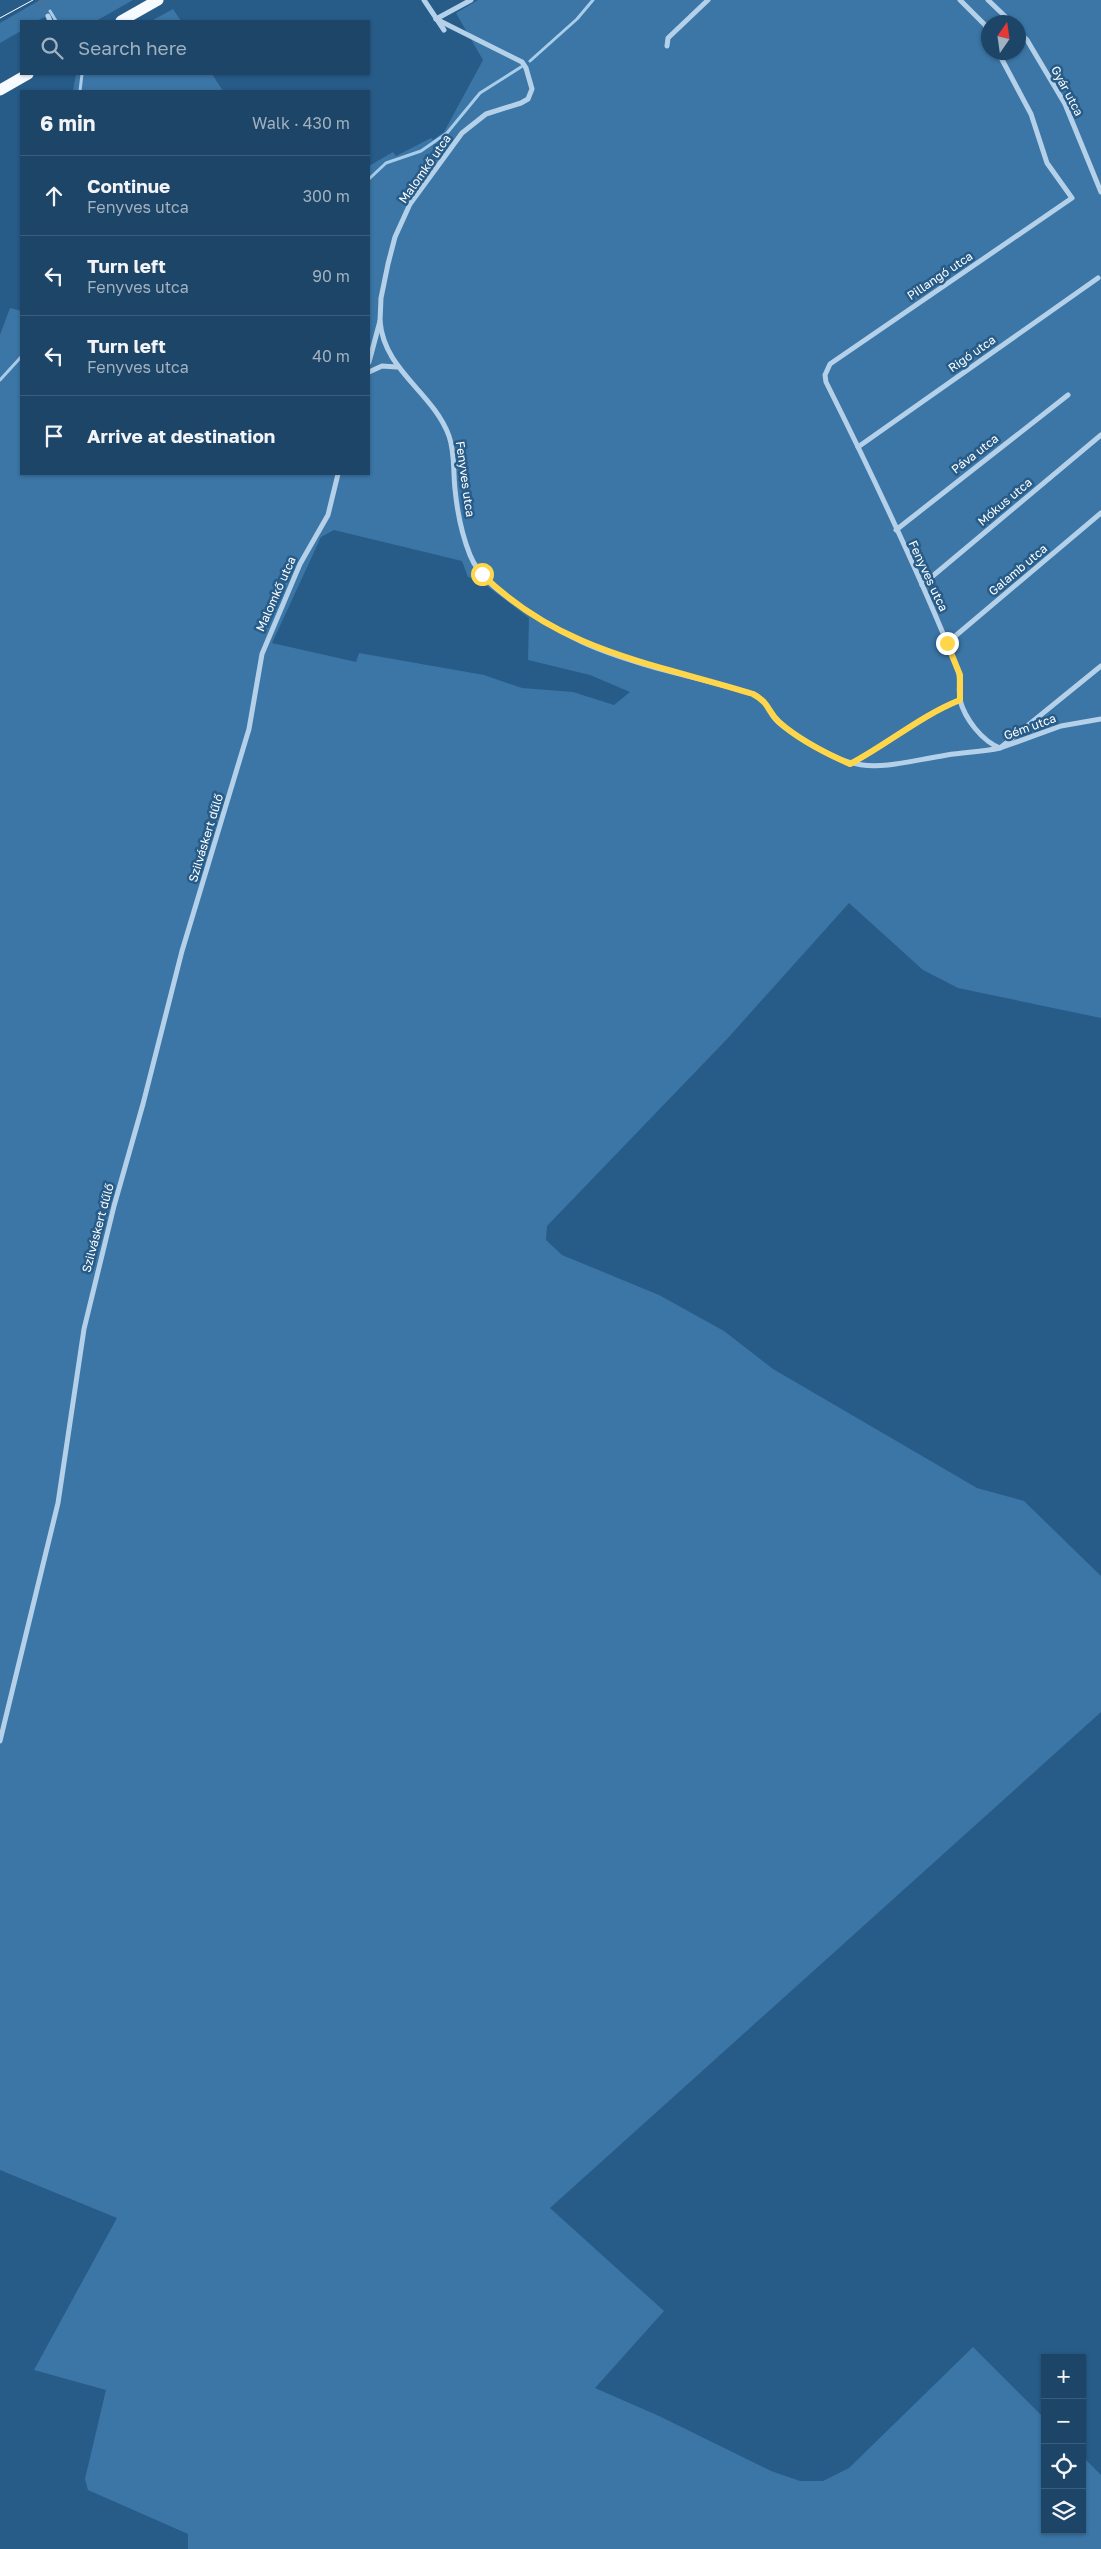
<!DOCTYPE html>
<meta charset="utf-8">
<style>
:root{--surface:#1d4567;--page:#254c6d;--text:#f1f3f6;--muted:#a0b1c0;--line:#3b5d7b}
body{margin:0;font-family:"Golos Text",sans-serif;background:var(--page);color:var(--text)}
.controls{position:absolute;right:15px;bottom:15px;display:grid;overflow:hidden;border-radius:0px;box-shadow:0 1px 4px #0004}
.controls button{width:45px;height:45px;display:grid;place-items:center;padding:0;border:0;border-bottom:1px solid var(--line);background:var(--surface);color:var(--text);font:25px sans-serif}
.compass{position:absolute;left:981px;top:15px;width:45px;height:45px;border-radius:50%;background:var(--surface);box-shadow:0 1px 4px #0004;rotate:13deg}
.stop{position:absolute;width:15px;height:15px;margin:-11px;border:4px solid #ffd54a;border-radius:50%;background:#fff}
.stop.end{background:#ffd54a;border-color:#fff;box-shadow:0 1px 5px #0008}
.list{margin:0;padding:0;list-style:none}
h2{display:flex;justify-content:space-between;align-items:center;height:65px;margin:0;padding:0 20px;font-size:21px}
h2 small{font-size:16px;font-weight:400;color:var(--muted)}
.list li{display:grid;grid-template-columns:32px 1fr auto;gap:15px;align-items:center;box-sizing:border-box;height:80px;padding:0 20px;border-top:1px solid var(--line)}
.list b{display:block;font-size:19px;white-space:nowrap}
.list p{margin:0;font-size:16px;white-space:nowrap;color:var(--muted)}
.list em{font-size:16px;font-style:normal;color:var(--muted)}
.icon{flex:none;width:28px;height:28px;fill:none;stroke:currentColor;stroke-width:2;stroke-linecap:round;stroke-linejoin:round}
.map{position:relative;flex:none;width:1101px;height:2549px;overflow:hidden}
.search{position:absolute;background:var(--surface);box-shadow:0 1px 4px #0004;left:20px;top:20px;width:350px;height:55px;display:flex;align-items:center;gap:12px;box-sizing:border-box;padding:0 18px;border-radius:0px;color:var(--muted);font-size:19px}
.panel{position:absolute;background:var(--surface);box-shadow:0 1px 4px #0004;left:20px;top:90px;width:350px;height:385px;border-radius:0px}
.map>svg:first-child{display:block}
.green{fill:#3b76a6;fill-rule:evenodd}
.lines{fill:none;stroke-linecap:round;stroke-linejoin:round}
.stream{stroke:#a8cdea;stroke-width:3}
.minor-tunnel{stroke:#47749b;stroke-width:5;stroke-dasharray:5 2.5;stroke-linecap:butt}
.minor{stroke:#b4d1e9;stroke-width:5}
.primary{stroke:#f7fafe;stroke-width:11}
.tram{stroke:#fff;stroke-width:1}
.route{stroke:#ffd54a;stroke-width:6}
.labels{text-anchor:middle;stroke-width:5;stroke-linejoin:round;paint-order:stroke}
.street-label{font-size:12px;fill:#fff;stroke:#275c89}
</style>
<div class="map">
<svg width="1101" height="2549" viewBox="0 0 1101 2549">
<rect width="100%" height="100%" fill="#275c89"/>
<g class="green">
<polygon points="40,0 133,0 96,21 57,21 52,13 37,21 21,21 21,31 0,43 0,23"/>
<path d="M 478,0 L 1101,0 L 1101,1018 L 958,988 L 923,970 L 849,903 L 727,1039 L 547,1226 L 546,1240 L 562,1255 L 659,1295 L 724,1331 L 773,1369 L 977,1488 L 1024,1501 L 1101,1576 L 1101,1712 L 550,2208 L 664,2311 L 595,2388 L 659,2416 L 771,2471 L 800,2481 L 823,2481 L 849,2468 L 973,2347 L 1045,2419 L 1045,2530 L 1082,2530 L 1082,2456 L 1101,2475 L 1101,2549 L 188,2549 L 188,2534 L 88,2490 L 85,2479 L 106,2390 L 34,2370 L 117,2218 L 0,2170 L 0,335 L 10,308 L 21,311 L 21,474 L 369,474 L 369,166 L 393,152 L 396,156 L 431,138 L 433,140 L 444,132 L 483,60 L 456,13 ZM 988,22 L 1018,22 L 1018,52 L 988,52 ZM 334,530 L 462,561 L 468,577 L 479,580 L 529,618 L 528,660 L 590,675 L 630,692 L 614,705 L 573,692 L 522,688 L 484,675 L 359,653 L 356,662 L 272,643 L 321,537 Z"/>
<polygon points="173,9 181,21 151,21"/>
<polygon points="76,74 212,74 223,91 73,91"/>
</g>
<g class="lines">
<g class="stream">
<polyline points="50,11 56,21"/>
<polyline points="530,61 577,19 593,0"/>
<polyline points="80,91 82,74"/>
<polyline points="369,179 386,163 421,151 447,133 480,93 521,67"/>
<polyline points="0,380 21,357"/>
</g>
<polyline class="minor-tunnel" points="40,0 48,16"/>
<g class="minor">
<polyline points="424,0 444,30"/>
<polyline points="960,0 985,25 988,33"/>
<polyline points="988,0 1011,22"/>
<polyline points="48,16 50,21"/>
<polyline points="436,19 471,0"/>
<polyline points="1018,31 1027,40 1065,104 1101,192"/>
<polyline points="667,46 668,38 708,0"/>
<path d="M 998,52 L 1031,114 L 1047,163 L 1072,198 L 830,364 L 825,375 L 826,382 C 873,476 919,572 958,670 C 961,679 958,690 960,700 C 965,719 982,741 1000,748 L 1061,726 L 1101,719"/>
<path d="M 380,321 C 384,371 433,392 449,436 C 455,453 453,471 455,489 C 457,510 462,535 470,555 C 479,578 503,595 523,608 C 546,623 570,638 596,648 C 646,668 701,678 753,694 C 770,703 766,710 777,721 C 782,726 790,731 796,735 C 861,778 875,767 947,755 C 965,752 982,752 1000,748 L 1101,666"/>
<polyline points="369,362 380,321 381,298 388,264 395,237 410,204 462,133 486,114 521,103 528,99 532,89 526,68 522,62 436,19"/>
<polyline points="369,372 382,366 397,367"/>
<polyline points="858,447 1098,278"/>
<polyline points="896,530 1068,395"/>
<polyline points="922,585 1101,435"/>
<polyline points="947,643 1101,513"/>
<path d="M 850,764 C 888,744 920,716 960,700"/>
<polyline points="0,1741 58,1503 84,1329 114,1206 143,1104 182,951 249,729 262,654 300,564 328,515 338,474"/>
</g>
<g class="primary">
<polyline points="121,21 158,0"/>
<polyline points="0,90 28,74"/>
</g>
<polyline class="tram" points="0,18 33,0"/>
</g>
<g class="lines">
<path class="route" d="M 482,574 C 560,652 654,663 753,694 C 770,703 767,711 779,722 C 799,740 825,753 850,764 C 888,744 920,716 960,700 L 960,675 L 947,643"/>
</g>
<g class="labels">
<g class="street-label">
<text transform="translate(1067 91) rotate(62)" y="4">Gyár utca</text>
<text transform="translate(425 169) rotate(-55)" y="4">Malomkő utca</text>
<text transform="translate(940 276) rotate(-34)" y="4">Pillangó utca</text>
<text transform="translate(972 354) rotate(-35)" y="4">Rigó utca</text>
<text transform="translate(975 454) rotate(-38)" y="4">Páva utca</text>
<text transform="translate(465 479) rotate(82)" y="4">Fenyves utca</text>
<text transform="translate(1005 502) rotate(-40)" y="4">Mókus utca</text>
<text transform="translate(1018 570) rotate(-40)" y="4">Galamb utca</text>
<text transform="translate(928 576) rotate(65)" y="4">Fenyves utca</text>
<text transform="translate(276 594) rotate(-66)" y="4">Malomkő utca</text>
<text transform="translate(1030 727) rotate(-20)" y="4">Gém utca</text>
<text transform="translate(206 838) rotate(-73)" y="4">Szilváskert dűlő</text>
<text transform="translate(98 1228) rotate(-75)" y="4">Szilváskert dűlő</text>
</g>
</g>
</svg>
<div class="controls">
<button>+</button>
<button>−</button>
<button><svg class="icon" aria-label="locate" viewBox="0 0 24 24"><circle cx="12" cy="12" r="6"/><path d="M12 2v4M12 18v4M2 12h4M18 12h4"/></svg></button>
<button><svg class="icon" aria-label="layers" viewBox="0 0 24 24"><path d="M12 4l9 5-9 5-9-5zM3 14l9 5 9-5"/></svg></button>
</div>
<svg class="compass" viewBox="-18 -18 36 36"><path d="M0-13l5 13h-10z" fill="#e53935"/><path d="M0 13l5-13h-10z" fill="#a0b1c0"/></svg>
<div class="stop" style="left:482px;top:574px"></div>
<div class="stop end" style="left:947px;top:643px"></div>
<div class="search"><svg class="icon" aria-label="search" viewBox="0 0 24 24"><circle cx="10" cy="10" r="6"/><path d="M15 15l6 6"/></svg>Search here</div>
<section class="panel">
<h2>6 min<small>Walk · 430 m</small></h2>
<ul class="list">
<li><svg class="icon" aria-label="ahead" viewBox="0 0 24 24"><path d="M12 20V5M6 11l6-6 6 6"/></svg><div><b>Continue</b><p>Fenyves utca</p></div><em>300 m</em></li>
<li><svg class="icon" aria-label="left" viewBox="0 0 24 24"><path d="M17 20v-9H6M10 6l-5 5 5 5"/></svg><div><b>Turn left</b><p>Fenyves utca</p></div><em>90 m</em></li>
<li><svg class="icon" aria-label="left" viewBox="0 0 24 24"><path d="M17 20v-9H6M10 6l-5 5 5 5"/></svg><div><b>Turn left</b><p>Fenyves utca</p></div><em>40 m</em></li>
<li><svg class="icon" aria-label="arrive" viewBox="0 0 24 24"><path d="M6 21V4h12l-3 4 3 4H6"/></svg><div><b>Arrive at destination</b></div></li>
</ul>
</section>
</div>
